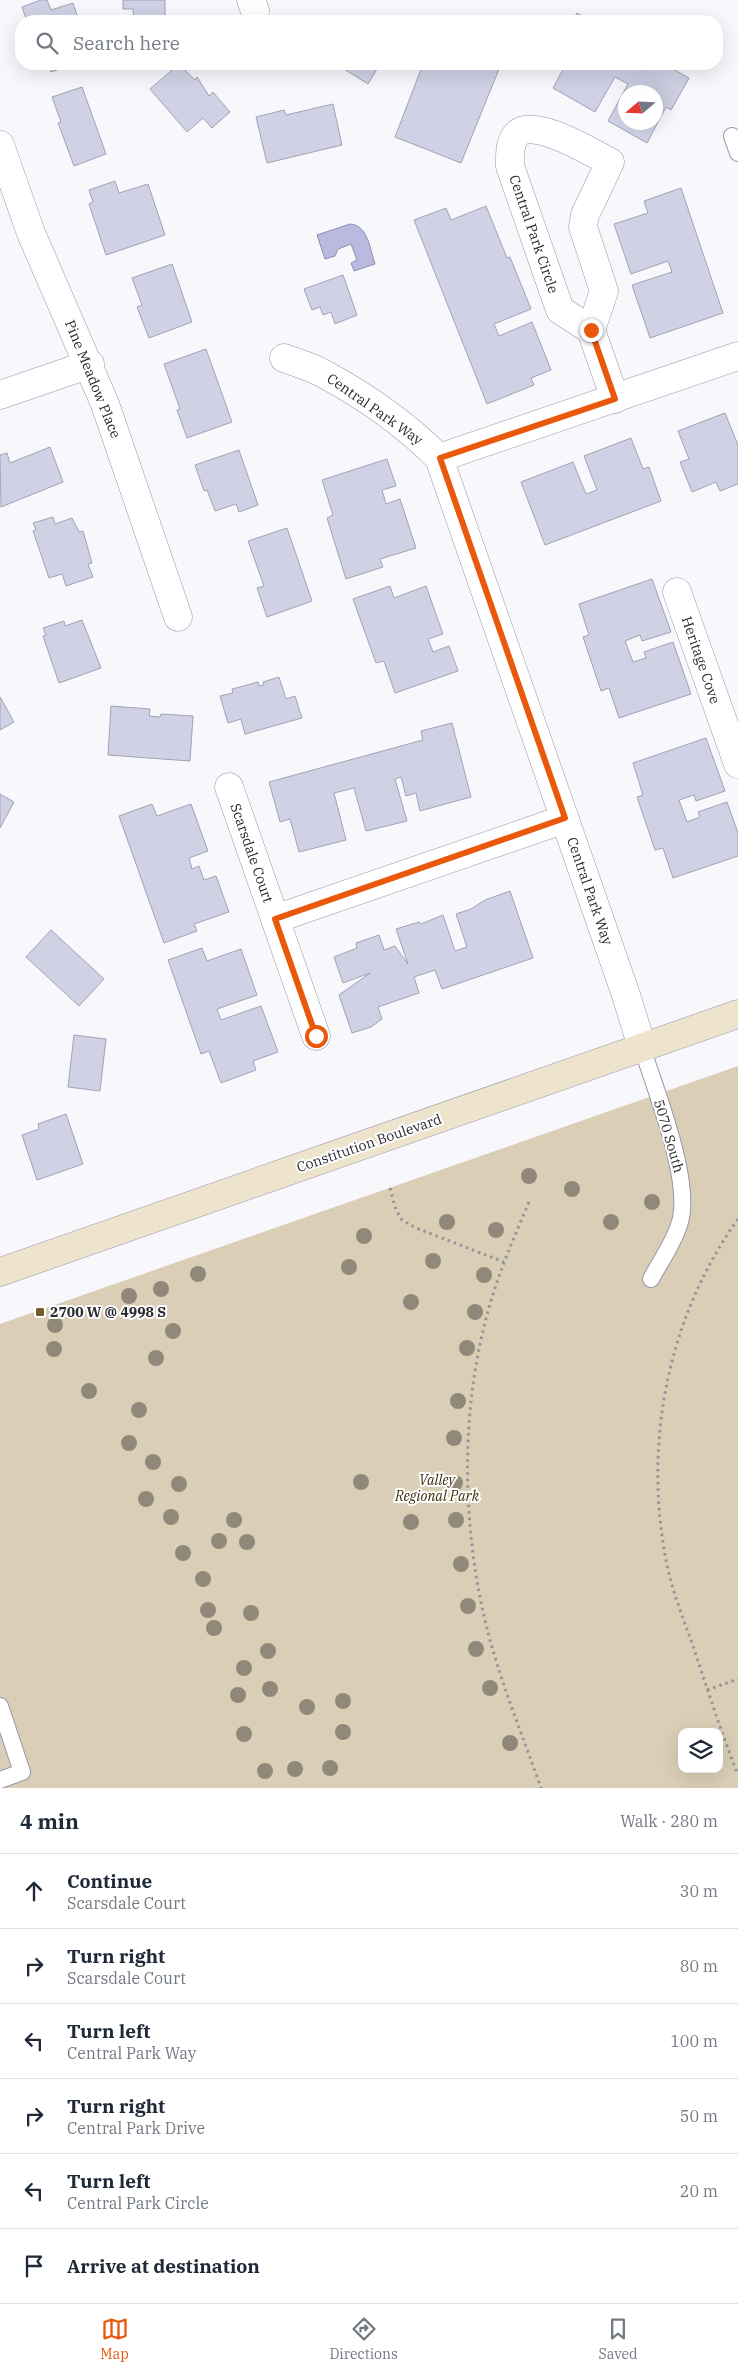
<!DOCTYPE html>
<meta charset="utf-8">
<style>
:root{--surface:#fff;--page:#f6f6f7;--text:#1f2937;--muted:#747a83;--line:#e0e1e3;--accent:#ea580c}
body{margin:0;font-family:"IBM Plex Serif",serif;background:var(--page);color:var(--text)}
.controls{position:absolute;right:15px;bottom:15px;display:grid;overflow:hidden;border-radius:10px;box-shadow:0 5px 20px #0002}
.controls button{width:45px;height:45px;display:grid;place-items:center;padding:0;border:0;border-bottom:1px solid var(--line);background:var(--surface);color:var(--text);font:25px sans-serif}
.compass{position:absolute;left:618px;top:85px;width:45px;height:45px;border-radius:50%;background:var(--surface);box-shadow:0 5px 20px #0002;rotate:251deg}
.stop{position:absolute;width:15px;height:15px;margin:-11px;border:4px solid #ea580c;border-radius:50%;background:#fff}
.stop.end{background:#ea580c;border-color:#fff;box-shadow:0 1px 5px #0008}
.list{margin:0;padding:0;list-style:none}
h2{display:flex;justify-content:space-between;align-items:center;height:65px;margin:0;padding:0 20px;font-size:21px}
h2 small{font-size:16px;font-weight:400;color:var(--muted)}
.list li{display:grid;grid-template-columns:32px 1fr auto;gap:15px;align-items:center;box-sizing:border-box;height:75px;padding:0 20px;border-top:1px solid var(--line)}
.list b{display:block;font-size:19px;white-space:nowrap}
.list p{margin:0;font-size:16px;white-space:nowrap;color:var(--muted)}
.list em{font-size:16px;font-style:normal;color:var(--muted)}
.icon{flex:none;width:28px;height:28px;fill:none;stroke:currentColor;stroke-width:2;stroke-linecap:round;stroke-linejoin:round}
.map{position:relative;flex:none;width:738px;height:1788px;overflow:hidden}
.search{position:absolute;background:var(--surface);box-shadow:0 5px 20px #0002;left:15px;right:15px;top:15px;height:55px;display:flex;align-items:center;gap:12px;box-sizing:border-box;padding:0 18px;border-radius:20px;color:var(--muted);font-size:19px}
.sheet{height:515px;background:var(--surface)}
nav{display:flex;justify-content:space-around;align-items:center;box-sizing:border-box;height:70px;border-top:1px solid var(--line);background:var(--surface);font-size:14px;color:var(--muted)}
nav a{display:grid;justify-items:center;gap:2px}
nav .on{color:var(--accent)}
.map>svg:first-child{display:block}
.green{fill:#dbceb6;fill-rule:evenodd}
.water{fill:#babae1;stroke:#8e8eac}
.building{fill:#d1d1e6;stroke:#a2a2b6;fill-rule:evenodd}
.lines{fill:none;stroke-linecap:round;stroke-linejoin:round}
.service-casing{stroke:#9696ab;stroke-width:18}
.minor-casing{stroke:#9696ab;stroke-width:29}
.secondary-casing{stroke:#9696ab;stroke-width:29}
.path{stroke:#94949a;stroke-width:3;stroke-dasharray:2.5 4;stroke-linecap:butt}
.service{stroke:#fff;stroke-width:16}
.minor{stroke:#fff;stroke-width:28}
.secondary{stroke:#eee3cc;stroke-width:28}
.tree{fill:#908879}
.route{stroke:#ea580c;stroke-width:6}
.poi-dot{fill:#735b2b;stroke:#fff;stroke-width:2}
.labels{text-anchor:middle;stroke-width:4;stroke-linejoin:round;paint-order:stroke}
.street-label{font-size:14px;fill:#292931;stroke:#fff}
.poi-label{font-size:14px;font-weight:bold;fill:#292931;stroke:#fff;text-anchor:start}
.park-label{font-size:14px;font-style:italic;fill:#3c2d0d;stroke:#fff}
</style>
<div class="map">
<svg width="738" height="1788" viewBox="0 0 738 1788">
<rect width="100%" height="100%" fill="#f7f7fc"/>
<path class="green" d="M 738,1066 L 738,1788 L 0,1788 L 0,1324 ZM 682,1732 L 719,1732 L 719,1769 L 682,1769 Z"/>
<path class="water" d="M 350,224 C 368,225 370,249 375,264 L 354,271 L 351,263 L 357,260 L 351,244 L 338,249 L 335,256 L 325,259 L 317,235 Z"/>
<g class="building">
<polygon points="41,0 47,0 51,10 73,3 79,21 27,21 22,7"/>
<polygon points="123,0 165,0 165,21 134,21 133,9 123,9"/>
<polygon points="577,13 591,21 572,21"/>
<polygon points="49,64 75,64 51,72"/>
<polygon points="179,64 195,80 197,77 209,96 213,92 230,112 212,128 203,118 187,132 150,89"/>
<polygon points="336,64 380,64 368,84"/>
<polygon points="423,64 501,64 461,163 395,137"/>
<path d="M 566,64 L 664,64 L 689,78 L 671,110 L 666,107 L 647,143 L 608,121 L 628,84 L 615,77 L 595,112 L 553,88 ZM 626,92 L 656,92 L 656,122 L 626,122 Z"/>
<polygon points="82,87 106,154 74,166 58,123 61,122 52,97"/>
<polygon points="333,104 342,145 267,163 256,117 284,110 286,115"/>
<polygon points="115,181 119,193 148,184 165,235 106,255 89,204 93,202 89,190"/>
<polygon points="681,188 723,313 650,338 632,285 672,272 668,261 631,274 614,224 648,213 644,201"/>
<polygon points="486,206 507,258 510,257 531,309 494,324 499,336 532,322 551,370 531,378 534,385 487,404 414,220 446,208 451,220"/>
<polygon points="172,264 192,322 149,338 137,307 142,305 132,278"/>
<polygon points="343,275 357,315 335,324 331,312 323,315 320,307 312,310 304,289"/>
<polygon points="206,349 232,422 187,438 177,410 180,409 164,364"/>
<polygon points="725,413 738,445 738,484 720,491 716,482 692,492 680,462 689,459 678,431"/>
<polygon points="631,438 643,469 649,467 661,501 545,545 521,482 573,462 586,494 597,490 584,456"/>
<polygon points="50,447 63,482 1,507 0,455 7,453 10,463"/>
<polygon points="239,450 258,505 239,512 236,504 215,511 207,490 204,491 195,465"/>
<polygon points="387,459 396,486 382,490 386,504 400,499 416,548 380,559 383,567 346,579 327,518 333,515 322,480"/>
<polygon points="53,517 55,524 72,518 79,532 83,531 92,563 88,564 93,577 66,586 62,574 49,578 33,531 36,530 33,523"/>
<polygon points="287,528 312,601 267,617 257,588 264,586 248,541"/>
<polygon points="652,579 671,632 642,641 640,635 625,641 633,662 646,658 644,652 673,642 691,694 619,718 609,688 601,691 583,637 589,635 579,604"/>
<polygon points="390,586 394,598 426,586 443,634 428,639 433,652 449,646 458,671 395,693 384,661 376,663 353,599"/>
<polygon points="82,620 101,668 59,683 43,636 46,635 43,628 64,621 65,626"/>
<polygon points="279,677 286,699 295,696 302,718 245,734 241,719 228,723 220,696 233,693 232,689 258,682 259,686 264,685 263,682"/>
<polygon points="0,697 14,722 0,730"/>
<polygon points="111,706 150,709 149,716 160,717 161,714 193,716 190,761 108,755"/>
<polygon points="452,723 471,797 420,811 416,793 406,796 401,777 395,779 407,821 366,831 354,788 334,793 346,840 299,852 290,819 280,822 269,782 423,740 421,731"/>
<polygon points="706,738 725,791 696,801 694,795 679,800 687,822 700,817 698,812 727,802 738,833 738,856 673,878 663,848 655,850 637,797 643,795 633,763"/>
<polygon points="0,794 14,802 0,828"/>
<polygon points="152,804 157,816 191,804 208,851 189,858 192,869 199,866 204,880 216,876 229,912 194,924 197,931 164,943 119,816"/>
<polygon points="510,891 533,958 442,989 435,970 414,977 419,993 378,1007 382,1019 371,1027 352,1033 339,995 370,973 343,983 334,957 357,948 356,943 379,935 384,950 395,946 408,964 396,929 419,922 421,924 443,915 455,951 467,947 456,914 471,909 485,900"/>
<polygon points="51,930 104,979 79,1006 26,957"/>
<polygon points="202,948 207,961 241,949 257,995 217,1009 221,1020 261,1006 278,1052 253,1061 256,1070 221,1083 209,1051 201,1054 168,960"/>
<polygon points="74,1035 106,1039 100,1091 68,1087"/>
<polygon points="66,1114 83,1164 37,1180 22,1135 39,1129 38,1124"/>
</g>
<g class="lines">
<g class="service-casing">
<g id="service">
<polyline points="732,136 738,153"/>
<path d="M 642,1047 C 655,1090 694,1184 679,1225 C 673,1244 660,1262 651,1279"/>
<polyline points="0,1706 22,1772 0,1780"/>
</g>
</g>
<g class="minor-casing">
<g id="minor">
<polyline points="251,0 255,11"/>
<polyline points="0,145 31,233 105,404 178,617"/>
<path d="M 591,330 L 604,291 L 583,227 L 585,215 L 610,162 C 592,153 535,118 518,133 C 509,141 510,155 510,166 L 560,310 L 591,330 L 615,399"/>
<path d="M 284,358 C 297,363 312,367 324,374 C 365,396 407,426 439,458 L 626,995 L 642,1047"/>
<polyline points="0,395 90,364"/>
<polyline points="439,458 738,356"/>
<polyline points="677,592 738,764"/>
<polyline points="229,787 316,1036"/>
<polyline points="275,919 565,819"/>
</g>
</g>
<g class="secondary-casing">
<polyline id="secondary" points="0,1272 738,1014"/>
</g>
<g class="path">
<polyline points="390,1188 396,1210 402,1220 416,1228 504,1262"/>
<path d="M 529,1202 C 515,1235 501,1267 491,1301 C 461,1400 461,1515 484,1616 C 497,1674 521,1731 541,1788"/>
<path d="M 738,1219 C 670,1314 645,1434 664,1549 C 669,1582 681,1613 692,1643 C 707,1688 721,1732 738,1775"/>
<polyline points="707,1690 738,1679"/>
</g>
<use href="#service" class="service"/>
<use href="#minor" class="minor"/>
<use href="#secondary" class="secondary"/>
</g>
<g class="tree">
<circle cx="529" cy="1176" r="8"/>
<circle cx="572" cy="1189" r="8"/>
<circle cx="652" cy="1202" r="8"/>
<circle cx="447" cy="1222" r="8"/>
<circle cx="611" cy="1222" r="8"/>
<circle cx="496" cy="1230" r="8"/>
<circle cx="364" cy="1236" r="8"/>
<circle cx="433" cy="1261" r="8"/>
<circle cx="349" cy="1267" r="8"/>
<circle cx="198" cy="1274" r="8"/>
<circle cx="484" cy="1275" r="8"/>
<circle cx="161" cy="1289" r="8"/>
<circle cx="129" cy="1296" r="8"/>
<circle cx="411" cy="1302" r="8"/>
<circle cx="475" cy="1312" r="8"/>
<circle cx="55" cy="1325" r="8"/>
<circle cx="173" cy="1331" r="8"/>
<circle cx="467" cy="1348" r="8"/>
<circle cx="54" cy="1349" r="8"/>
<circle cx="156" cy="1358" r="8"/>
<circle cx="89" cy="1391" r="8"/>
<circle cx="458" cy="1401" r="8"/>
<circle cx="139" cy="1410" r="8"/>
<circle cx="454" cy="1438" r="8"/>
<circle cx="129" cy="1443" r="8"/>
<circle cx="153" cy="1462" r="8"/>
<circle cx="361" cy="1482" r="8"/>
<circle cx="455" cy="1483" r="8"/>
<circle cx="179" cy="1484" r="8"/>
<circle cx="146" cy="1499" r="8"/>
<circle cx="171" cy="1517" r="8"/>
<circle cx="234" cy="1520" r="8"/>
<circle cx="456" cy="1520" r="8"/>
<circle cx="411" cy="1522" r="8"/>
<circle cx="219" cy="1541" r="8"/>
<circle cx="247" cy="1542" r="8"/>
<circle cx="183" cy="1553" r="8"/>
<circle cx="461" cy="1564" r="8"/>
<circle cx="203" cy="1579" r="8"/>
<circle cx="468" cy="1606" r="8"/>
<circle cx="208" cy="1610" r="8"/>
<circle cx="251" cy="1613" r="8"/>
<circle cx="214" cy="1628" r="8"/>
<circle cx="476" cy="1649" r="8"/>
<circle cx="268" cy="1651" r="8"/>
<circle cx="244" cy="1668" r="8"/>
<circle cx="490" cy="1688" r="8"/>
<circle cx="270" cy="1689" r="8"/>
<circle cx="238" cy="1695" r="8"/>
<circle cx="343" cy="1701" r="8"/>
<circle cx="307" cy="1707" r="8"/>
<circle cx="343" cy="1732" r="8"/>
<circle cx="244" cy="1734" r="8"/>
<circle cx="510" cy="1743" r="8"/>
<circle cx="330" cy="1768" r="8"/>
<circle cx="295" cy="1769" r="8"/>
<circle cx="265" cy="1771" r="8"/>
</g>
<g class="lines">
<polyline class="route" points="316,1036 275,919 565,818 440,458 615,399 591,330"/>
</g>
<rect class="poi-dot" x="35" y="1307" width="10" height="10" rx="2.5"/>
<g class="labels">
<g class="street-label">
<text transform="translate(534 234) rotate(71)" y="5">Central Park Circle</text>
<text transform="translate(93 379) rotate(68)" y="5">Pine Meadow Place</text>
<text transform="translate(375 409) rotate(35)" y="5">Central Park Way</text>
<text transform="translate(701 660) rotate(71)" y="5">Heritage Cove</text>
<text transform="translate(252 853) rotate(71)" y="5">Scarsdale Court</text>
<text transform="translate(590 891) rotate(71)" y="5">Central Park Way</text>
<text transform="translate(669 1136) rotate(74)" y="5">5070 South</text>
<text transform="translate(369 1143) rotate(-19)" y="5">Constitution Boulevard</text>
</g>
<g class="poi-label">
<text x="50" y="1317">2700 W @ 4998 S</text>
</g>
<g class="park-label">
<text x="437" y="1485">Valley<tspan x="437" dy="16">Regional Park</tspan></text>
</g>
</g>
</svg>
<div class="controls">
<button><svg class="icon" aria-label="layers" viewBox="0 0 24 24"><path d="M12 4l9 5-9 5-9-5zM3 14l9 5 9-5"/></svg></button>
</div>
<svg class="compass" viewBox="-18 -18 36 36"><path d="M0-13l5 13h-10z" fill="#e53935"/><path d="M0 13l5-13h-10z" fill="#747a83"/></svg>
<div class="stop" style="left:316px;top:1036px"></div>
<div class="stop end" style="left:591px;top:330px"></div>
<div class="search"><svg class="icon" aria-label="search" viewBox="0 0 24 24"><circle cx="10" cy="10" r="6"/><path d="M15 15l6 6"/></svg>Search here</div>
</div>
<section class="sheet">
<h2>4 min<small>Walk · 280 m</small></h2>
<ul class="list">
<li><svg class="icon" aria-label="ahead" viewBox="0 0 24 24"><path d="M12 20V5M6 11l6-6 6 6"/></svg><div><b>Continue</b><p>Scarsdale Court</p></div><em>30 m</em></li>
<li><svg class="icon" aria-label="right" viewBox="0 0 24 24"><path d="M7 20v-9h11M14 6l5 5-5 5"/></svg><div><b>Turn right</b><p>Scarsdale Court</p></div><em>80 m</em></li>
<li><svg class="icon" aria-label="left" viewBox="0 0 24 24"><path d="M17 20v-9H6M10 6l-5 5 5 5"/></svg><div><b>Turn left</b><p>Central Park Way</p></div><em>100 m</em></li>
<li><svg class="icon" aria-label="right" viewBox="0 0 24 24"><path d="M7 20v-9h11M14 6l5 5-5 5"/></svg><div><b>Turn right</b><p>Central Park Drive</p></div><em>50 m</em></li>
<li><svg class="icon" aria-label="left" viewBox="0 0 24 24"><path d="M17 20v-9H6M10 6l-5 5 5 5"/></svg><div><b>Turn left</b><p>Central Park Circle</p></div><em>20 m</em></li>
<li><svg class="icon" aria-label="arrive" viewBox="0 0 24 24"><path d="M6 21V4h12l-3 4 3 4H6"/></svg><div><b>Arrive at destination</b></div></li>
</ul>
</section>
<nav>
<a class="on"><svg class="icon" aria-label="map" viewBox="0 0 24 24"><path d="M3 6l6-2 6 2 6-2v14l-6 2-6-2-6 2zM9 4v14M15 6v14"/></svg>Map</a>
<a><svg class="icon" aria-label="directions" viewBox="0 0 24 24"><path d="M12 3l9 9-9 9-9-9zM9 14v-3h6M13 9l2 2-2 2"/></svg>Directions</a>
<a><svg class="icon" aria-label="saved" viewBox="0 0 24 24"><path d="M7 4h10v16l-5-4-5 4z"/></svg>Saved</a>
</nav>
